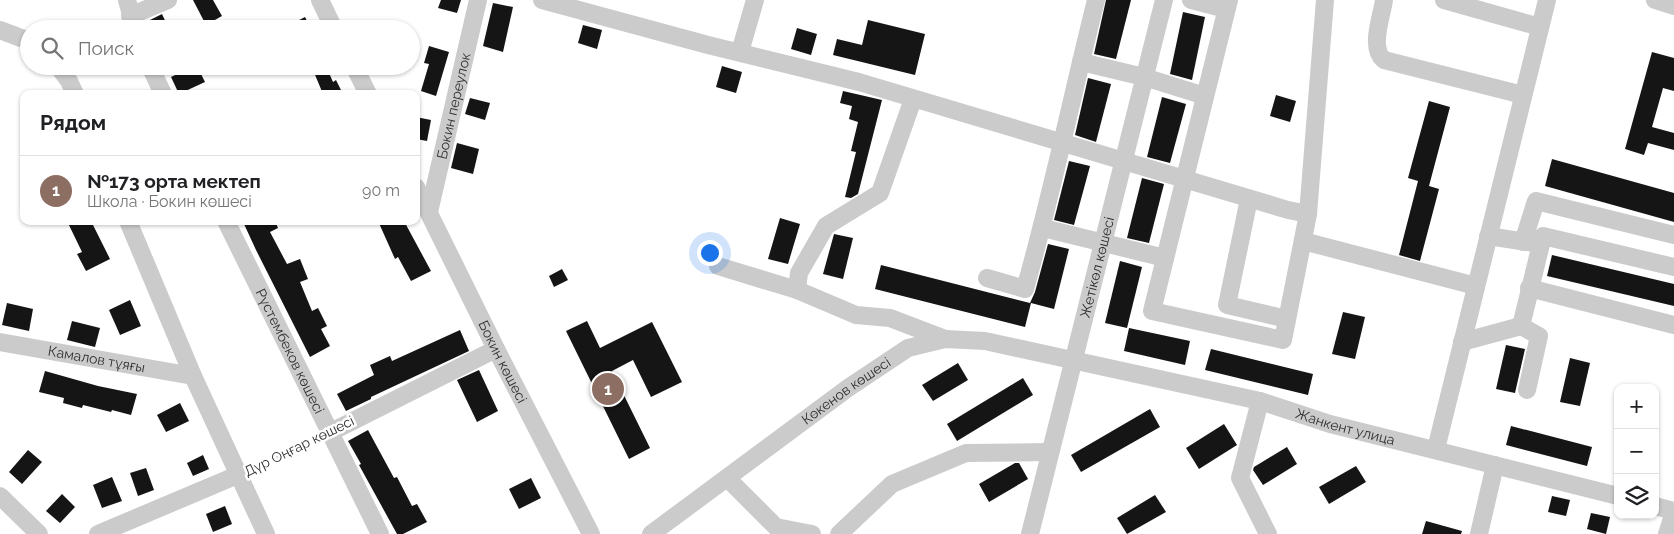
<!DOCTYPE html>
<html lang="ru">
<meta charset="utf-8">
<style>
:root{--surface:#fff;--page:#f2f2f2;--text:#202124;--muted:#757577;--line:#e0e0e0;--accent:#111827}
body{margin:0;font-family:Raleway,sans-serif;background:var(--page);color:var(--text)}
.controls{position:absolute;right:15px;bottom:15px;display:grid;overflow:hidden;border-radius:10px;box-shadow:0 1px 4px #0004}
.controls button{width:45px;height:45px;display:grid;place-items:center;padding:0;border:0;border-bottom:1px solid var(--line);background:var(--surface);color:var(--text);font:25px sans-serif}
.you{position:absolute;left:709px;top:252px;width:18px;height:18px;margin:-12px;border:4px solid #fff;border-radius:50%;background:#1a73e8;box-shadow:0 0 0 8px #1a73e833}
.badge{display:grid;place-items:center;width:32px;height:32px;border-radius:50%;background:var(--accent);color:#fff;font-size:16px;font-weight:700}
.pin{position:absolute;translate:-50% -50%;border:2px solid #fff;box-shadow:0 1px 5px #0006}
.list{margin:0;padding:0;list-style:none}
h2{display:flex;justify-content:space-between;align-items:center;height:65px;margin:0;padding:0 20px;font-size:21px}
h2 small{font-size:16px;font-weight:400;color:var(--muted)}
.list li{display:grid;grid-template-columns:32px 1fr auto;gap:15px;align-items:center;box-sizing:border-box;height:70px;padding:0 20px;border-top:1px solid var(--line)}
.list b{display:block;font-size:19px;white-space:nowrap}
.list p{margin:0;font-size:16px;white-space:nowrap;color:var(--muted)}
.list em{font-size:16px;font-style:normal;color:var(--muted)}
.icon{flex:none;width:28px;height:28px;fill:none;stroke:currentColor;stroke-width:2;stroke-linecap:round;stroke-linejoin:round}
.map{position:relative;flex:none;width:1674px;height:534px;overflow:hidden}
.search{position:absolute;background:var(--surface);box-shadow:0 1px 4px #0004;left:20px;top:20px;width:400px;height:55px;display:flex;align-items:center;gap:12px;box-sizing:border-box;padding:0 18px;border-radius:28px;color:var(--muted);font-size:19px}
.panel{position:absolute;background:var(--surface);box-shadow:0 1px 4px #0004;left:20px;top:90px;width:400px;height:135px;border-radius:10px}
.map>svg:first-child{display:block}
.building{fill:#151515}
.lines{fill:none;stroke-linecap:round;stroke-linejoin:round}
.path{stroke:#cbcbcb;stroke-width:2;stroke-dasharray:2.5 2.5;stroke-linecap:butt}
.minor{stroke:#cbcbcb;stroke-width:18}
.labels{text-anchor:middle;stroke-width:5;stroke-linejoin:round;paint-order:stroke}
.street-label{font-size:14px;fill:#2e2e2e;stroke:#fff}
</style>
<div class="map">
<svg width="1674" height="534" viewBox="0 0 1674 534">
<rect width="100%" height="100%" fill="#fff"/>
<g class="building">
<polygon points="193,0 213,0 222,16 206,25"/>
<polygon points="441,0 461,0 457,13 438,8"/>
<polygon points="1106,0 1131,0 1116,59 1094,54"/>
<polygon points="493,3 513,7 503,52 483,46"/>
<polygon points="1183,12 1205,17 1192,80 1170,74"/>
<polygon points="162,14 169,29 145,29 144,23"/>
<polygon points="305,17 311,29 282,29"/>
<polygon points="868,20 925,34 915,75 833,55 837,39 862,45"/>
<polygon points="583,25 602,30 597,49 578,43"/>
<polygon points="797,28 817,34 811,55 791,49"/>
<polygon points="429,46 449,52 436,96 421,91 429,64 424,63"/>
<polygon points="1652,52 1674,58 1674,91 1663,88 1652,127 1674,133 1674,150 1648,143 1644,155 1625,149"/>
<polygon points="194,66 197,66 205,82 179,94 171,77"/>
<polygon points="320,66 326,66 333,82 336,80 343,94 323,94 313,70"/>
<polygon points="722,66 742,72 736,93 716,87"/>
<polygon points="1088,78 1111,84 1096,142 1075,135"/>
<polygon points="843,91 882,100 858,194 851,198 845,197 856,152 851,151 858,122 849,119 852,106 840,103"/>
<polygon points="1276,95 1296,101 1290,122 1270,116"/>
<polygon points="1162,97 1186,104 1170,163 1147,157"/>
<polygon points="470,98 490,103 485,120 465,114"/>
<polygon points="1429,101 1450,107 1429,186 1439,189 1420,261 1399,255 1418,181 1408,178"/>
<polygon points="416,117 431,120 427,141 416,139"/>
<polygon points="457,143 479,149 473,174 451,168"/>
<polygon points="1552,159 1674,193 1674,222 1545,186"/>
<polygon points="1069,161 1090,166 1074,225 1054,220"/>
<polygon points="1142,178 1164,184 1149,243 1127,238"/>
<polygon points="780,218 800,224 788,264 768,259"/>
<polygon points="67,221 91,221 110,259 86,271 77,254 82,252"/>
<polygon points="250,221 275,221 278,228 270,232 287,264 300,259 308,279 300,282 312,311 318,308 327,326 321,329 330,346 310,357 256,250 244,224"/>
<polygon points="378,221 404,221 431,271 411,281 398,257 395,259"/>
<polygon points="834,234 853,238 843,279 823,274"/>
<polygon points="1048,244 1069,249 1054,309 1031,303 1025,327 875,289 881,265 1030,303 1035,292"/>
<polygon points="1552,255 1674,284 1674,306 1547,276"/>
<polygon points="1120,261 1142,267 1127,328 1105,323"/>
<polygon points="562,269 568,280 554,287 549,276"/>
<polygon points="130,300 141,326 120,335 109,310"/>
<polygon points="7,303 33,309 29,331 2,325"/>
<polygon points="1343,312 1365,317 1355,359 1332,354"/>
<polygon points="72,321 100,328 95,347 67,340"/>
<polygon points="587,321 600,348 652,322 682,382 651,397 633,360 612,371 650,448 629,459 566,331"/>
<polygon points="1129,328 1190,341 1185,365 1124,351"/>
<polygon points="460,330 469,351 371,397 371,399 346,411 337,394 374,375 370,365 390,356 392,361"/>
<polygon points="1506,345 1525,349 1515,393 1496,389"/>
<polygon points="1211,349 1313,374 1308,395 1205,370"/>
<polygon points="1570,358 1590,363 1580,406 1560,402"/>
<polygon points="958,363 968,380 933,401 922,385"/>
<polygon points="479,370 498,411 477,422 457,380"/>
<polygon points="45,371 98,386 137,394 131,415 112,410 111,412 83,405 82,408 63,403 64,398 39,392"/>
<polygon points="1023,378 1033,395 957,441 947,424"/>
<polygon points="180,403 189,421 166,432 157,415"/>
<polygon points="1150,409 1160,427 1081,472 1071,455"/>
<polygon points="1224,424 1237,445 1199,469 1186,448"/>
<polygon points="1511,426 1592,447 1587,466 1506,445"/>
<polygon points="368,430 394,478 397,477 412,506 417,504 427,522 403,534 397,534 359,465 361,464 348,441"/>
<polygon points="1287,447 1297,464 1263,485 1253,470 1254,467"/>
<polygon points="28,450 42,462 22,484 9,472"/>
<polygon points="203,455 209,469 193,476 187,463"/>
<polygon points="1015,463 1019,463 1028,479 989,502 979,484"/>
<polygon points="1356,466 1366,482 1329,504 1319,487"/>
<polygon points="146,468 154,490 138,496 130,473"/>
<polygon points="112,477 122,501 102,508 93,485"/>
<polygon points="531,478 541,498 519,509 509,489"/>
<polygon points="62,494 75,507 60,523 46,511"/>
<polygon points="1155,495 1166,512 1127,534 1117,518"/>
<polygon points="1552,496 1570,500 1566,516 1548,512"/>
<polygon points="225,506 232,524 213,532 206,514"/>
<polygon points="1591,513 1610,517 1606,534 1587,529"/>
<polygon points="1426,521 1462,531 1461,534 1422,534"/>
</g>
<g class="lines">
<polyline class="path" points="254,468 317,438"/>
<g class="minor">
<polyline points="127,0 135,29"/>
<polyline points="320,0 334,29"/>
<polyline points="542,0 708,45 859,82 1288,210 1308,214"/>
<polyline points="1191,0 1226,9"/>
<polyline points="1229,0 1152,311 1283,340 1308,214 1325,0"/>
<path d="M 1384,0 C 1382,16 1369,48 1384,60 L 1523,95"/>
<polyline points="1444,0 1540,27"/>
<polyline points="1655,0 1674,6"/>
<polyline points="130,16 168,0"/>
<polyline points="0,30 29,41"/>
<polyline points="740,52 755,0"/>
<polyline points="1081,62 1144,77 1205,96"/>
<polyline points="58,66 69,81 75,94"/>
<polyline points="150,66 163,94"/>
<polyline points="354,66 368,94"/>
<path id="s1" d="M 416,187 L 496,349 L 591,534"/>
<polyline points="1249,199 1227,305 1287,319"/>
<path id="s2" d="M 429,212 L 478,0"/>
<polyline points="128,221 193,376 266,534"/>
<path id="s3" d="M 226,221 L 380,534"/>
<polyline points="1043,228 1165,258"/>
<polyline points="1488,236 1534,243"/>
<polyline points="1303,241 1476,286"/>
<polyline points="1523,242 1536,201 1674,235"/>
<polyline points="718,266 797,290 856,315 890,318 945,339"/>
<path d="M 987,278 L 1025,289 C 1052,194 1072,96 1096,0"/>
<polyline points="1529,288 1674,325"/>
<polyline points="797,290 799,273 826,226 880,193 913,99"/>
<path id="s4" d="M 0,342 L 193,376"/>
<polyline points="1462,342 1521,326"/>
<polyline points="1527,390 1539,336 1521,326 1543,236 1674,267"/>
<polyline points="1260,401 1240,478 1268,534"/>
<polyline points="331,432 496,349"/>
<polyline points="1436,449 1547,0"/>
<polyline points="727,478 776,527 812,534"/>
<polyline points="0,496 39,534"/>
<polyline points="1655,506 1674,511"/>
<polyline points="98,534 240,474"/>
<path id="s5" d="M 651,534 L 848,388 L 908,348 L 945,339 L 985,341 L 1260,401 L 1330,424 L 1618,496"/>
<polyline points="839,534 892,484 966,453 1050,452"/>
<path id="s6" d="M 1030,534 L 1164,0"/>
<polyline points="1479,534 1495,465"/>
<polyline points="1667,534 1674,512"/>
</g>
</g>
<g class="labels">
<g class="street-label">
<text dy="5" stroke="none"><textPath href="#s2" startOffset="109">Бокин переулок</textPath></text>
<text dy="5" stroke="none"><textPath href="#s6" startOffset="275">Жетікөл көшесі</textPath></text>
<text dy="5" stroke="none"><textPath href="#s3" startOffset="145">Рүстембеков көшесі</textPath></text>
<text dy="5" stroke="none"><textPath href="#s4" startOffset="98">Камалов тұяғы</textPath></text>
<text dy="5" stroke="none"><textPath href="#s1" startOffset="195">Бокин көшесі</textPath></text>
<text dy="5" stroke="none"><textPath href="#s5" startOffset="242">Көкенов көшесі</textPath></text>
<text dy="5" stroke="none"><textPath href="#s5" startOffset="766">Жанкент улица</textPath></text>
<text transform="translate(299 446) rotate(-26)" y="5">Дүр Оңғар көшесі</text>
</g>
</g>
</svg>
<div class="controls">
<button>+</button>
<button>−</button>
<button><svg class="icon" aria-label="layers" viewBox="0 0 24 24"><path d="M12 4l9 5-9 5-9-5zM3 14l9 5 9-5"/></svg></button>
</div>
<div class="you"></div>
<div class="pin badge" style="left:608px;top:389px;background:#8d6e63">1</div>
<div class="search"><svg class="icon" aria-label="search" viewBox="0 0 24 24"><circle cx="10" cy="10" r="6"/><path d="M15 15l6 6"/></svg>Поиск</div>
<section class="panel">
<h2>Рядом<small></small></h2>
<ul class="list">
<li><span class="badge" style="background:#8d6e63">1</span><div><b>№173 орта мектеп</b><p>Школа · Бокин көшесі</p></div><em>90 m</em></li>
</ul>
</section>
</div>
